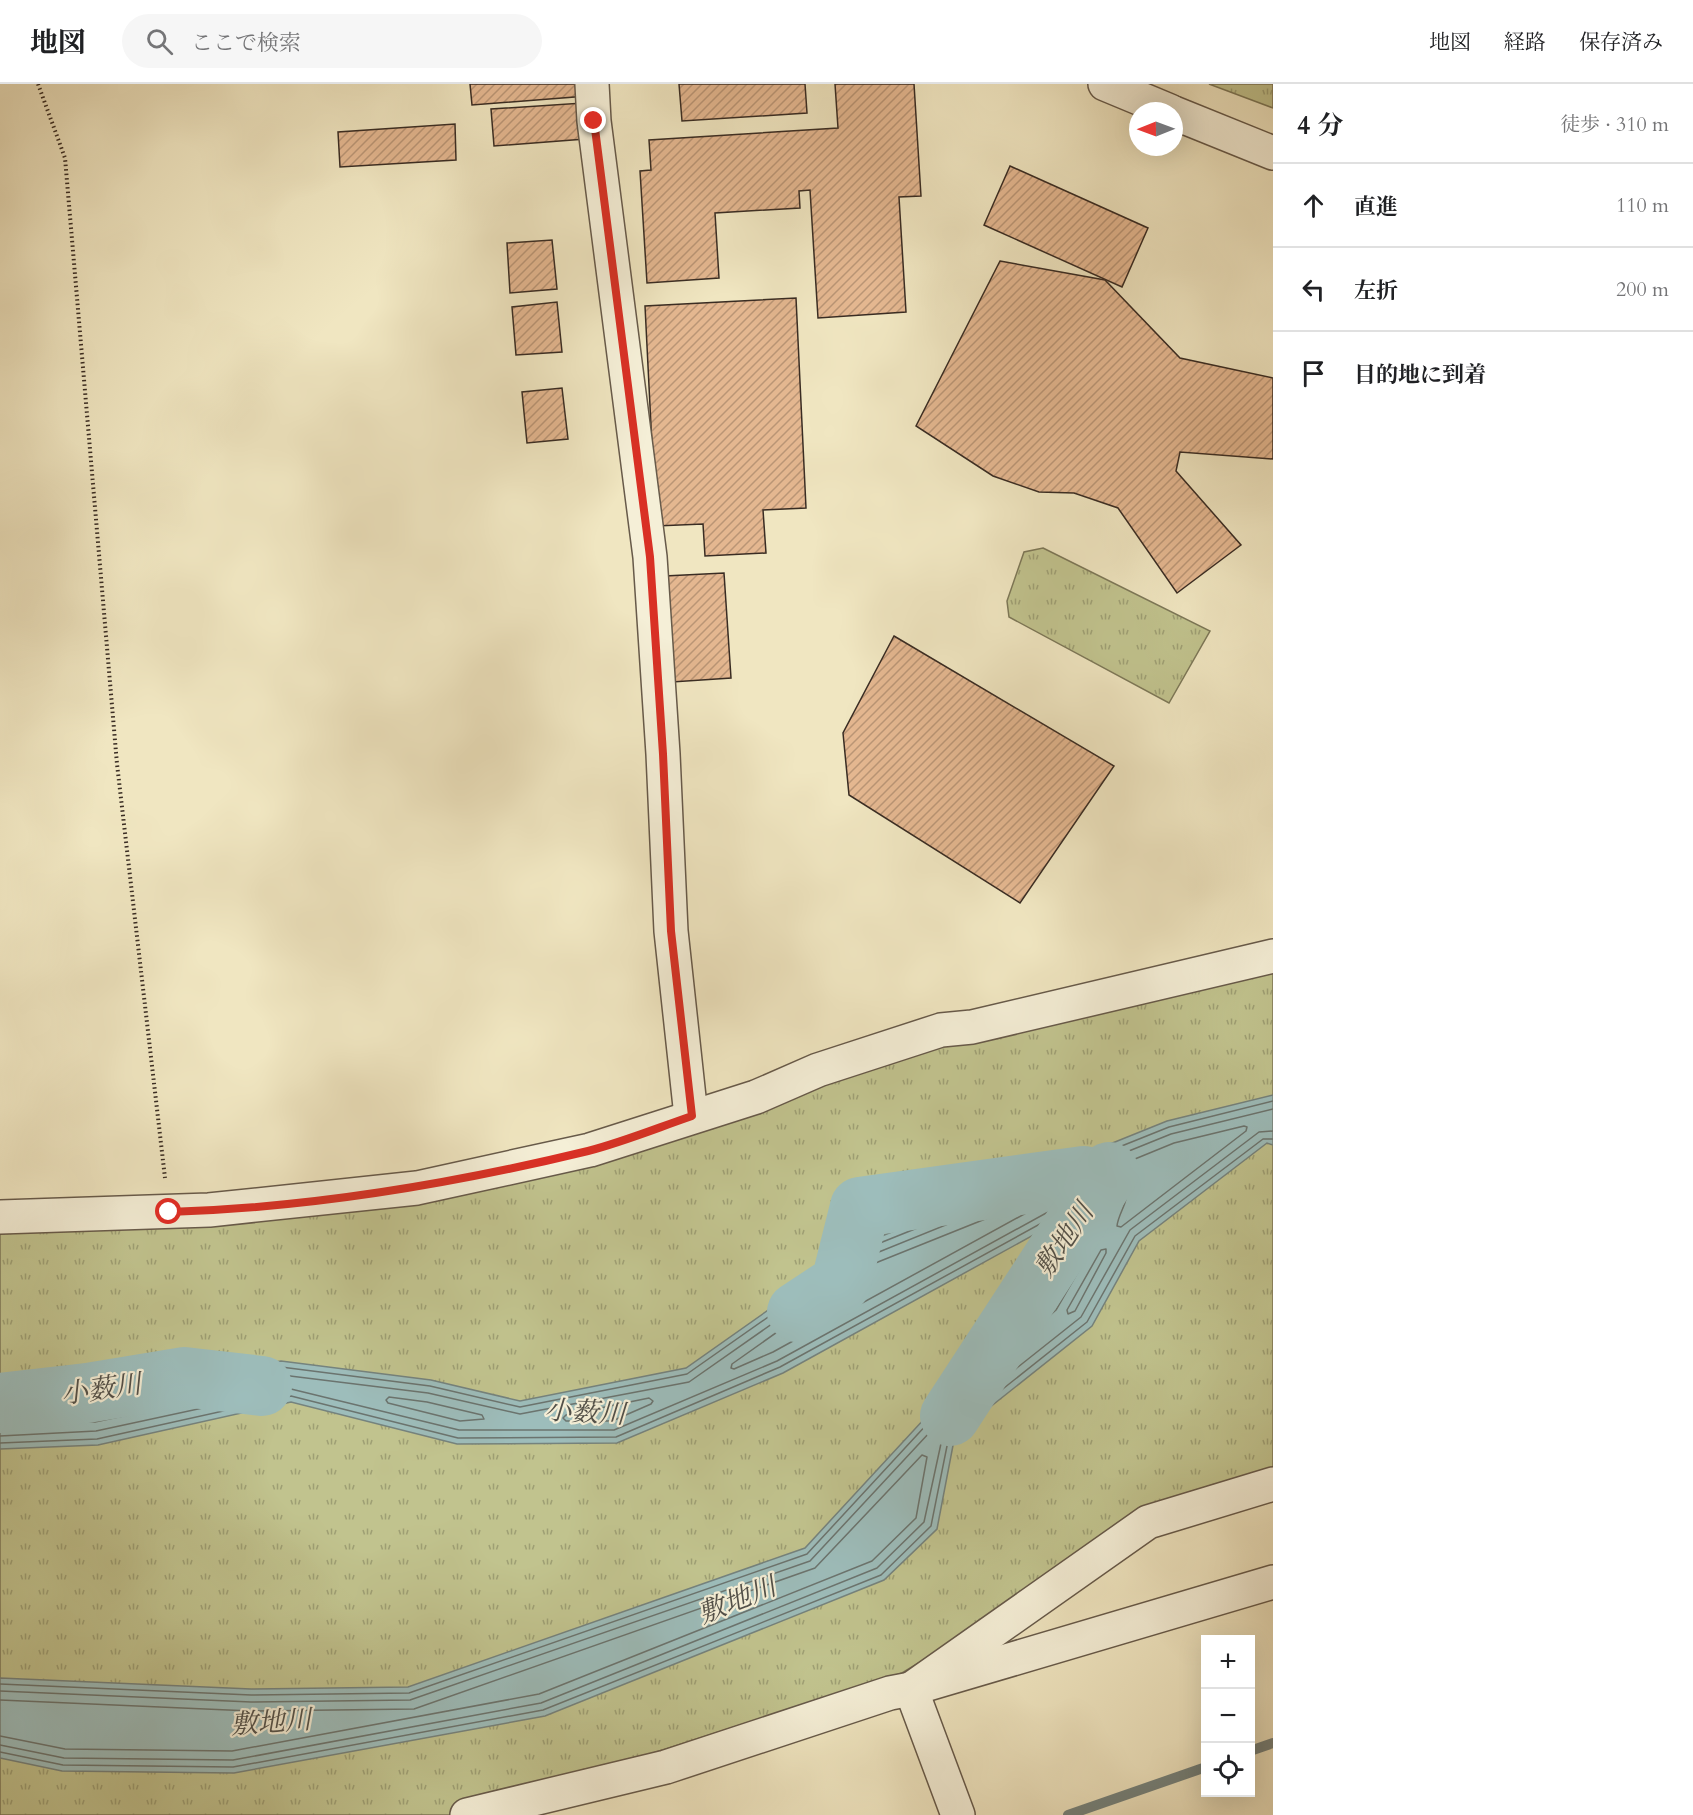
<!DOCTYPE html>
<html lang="ja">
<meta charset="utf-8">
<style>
:root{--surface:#fff;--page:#f6f6f6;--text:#202124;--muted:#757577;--line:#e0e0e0}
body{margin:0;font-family:Cardo,"Noto Serif JP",serif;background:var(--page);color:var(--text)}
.controls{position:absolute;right:18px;bottom:18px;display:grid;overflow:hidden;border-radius:0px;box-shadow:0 6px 24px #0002}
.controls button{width:54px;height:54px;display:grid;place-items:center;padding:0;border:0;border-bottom:2px solid var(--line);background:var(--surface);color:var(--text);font:30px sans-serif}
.compass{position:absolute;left:1129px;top:18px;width:54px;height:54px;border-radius:50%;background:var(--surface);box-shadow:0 6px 24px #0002;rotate:269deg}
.stop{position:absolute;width:18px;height:18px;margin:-14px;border:4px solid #d93025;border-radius:50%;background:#fff}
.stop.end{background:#d93025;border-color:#fff;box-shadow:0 2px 6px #0008}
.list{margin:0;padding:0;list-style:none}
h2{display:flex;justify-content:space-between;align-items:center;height:78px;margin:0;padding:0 24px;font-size:26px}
h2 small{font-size:20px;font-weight:400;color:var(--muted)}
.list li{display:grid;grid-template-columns:39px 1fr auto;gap:18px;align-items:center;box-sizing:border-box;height:84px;padding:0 24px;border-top:2px solid var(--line)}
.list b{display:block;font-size:22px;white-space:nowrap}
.list em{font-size:20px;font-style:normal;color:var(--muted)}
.icon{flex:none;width:33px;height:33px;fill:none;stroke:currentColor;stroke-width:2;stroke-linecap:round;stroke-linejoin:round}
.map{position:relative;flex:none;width:1273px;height:1731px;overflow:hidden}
header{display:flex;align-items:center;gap:36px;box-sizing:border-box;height:84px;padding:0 30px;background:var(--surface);border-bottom:2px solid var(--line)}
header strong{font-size:28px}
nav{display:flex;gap:33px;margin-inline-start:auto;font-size:21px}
.search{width:420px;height:54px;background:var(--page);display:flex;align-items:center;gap:15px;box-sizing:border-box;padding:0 21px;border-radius:33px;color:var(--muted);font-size:22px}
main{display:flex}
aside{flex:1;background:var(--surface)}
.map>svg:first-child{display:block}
.grass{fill:url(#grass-tufts);stroke:#7d7858;stroke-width:1.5}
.water{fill:#9dbdbb;stroke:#75837e;stroke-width:1.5}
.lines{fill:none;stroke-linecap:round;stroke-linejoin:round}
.shore{stroke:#6b746f;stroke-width:1.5}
.stream{stroke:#75837e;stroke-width:10}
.river{stroke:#9dbdbb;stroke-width:60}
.building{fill:url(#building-hatch);stroke:#392c23;stroke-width:1.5}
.street-casing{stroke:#675a4a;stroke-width:36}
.path{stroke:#392c23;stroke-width:4;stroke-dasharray:1.5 3;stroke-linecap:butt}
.street{stroke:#f5efd7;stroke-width:33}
.route{stroke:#d93025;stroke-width:8}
.labels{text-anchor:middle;stroke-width:4.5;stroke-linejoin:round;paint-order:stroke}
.water-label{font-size:27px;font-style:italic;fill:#525049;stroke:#f5efd7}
</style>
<header>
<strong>地図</strong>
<div class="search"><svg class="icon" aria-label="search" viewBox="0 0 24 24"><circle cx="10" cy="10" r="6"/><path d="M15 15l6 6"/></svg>ここで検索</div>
<nav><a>地図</a><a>経路</a><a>保存済み</a></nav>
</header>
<main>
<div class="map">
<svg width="1273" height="1731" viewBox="0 0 1273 1731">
<defs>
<pattern id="grass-tufts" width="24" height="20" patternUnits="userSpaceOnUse" patternTransform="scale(1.5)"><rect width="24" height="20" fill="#c1c38e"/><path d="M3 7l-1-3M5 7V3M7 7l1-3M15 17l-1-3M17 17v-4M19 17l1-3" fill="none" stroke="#9e9f74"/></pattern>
<pattern id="building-hatch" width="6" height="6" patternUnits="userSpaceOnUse" patternTransform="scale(1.5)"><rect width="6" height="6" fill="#e4b790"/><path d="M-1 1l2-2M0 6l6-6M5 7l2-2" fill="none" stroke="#ba9575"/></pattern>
</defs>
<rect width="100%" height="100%" fill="#f0e6c1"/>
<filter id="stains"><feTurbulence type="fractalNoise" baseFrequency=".00333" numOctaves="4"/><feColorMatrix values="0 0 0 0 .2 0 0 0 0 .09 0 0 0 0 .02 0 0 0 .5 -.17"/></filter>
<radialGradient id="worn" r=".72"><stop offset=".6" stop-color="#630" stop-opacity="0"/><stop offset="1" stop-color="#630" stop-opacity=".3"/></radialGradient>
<g class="grass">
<polygon points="1209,0 1273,0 1273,24"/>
<polygon points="1043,464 1210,547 1169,619 1009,533 1007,517 1024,468"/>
<polygon points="1273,872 1273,1400 1129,1452 902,1589 460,1731 0,1731 0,1129 454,1111 917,954"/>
</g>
<polygon class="water" points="1273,1011 1273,1061 1267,1059 1139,1157 1092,1242 955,1351 937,1445 884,1496 545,1632 234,1689 62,1687 0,1674 0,1594 251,1605 408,1603 805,1464 974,1281 1046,1218 1106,1111 783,1289 617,1359 457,1360 291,1318 98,1361 0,1365 0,1323 281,1277 431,1296 520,1317 686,1284 862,1160 1167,1037"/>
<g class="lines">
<g class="shore">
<path d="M 1244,1042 L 1247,1043 L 1246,1047 L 1121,1143 L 1117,1142 C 1119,1122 1144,1104 1107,1090 L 1108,1086 L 1174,1059 Z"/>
<polygon points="1055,1107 1058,1108 1057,1112 773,1268 734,1285 731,1284 732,1280 873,1180"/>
<polygon points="1106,1165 1106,1169 1075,1227 1068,1230 1067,1226 1101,1166"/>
<polygon points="389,1313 427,1318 482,1331 484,1335 460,1337 388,1319 386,1316"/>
<polygon points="649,1314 653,1317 651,1320 612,1337 566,1337 563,1334 566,1331"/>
<polygon points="128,1325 131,1328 128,1331 95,1338 74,1337 76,1333"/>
<polyline points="0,1328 281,1283 430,1302 520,1323 687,1290 865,1165 1169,1043 1273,1017"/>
<polyline points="0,1336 282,1291 428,1309 520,1330 689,1298 869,1172 1171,1050 1273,1025"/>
<polyline points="0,1352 96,1347 291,1305 459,1346 614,1346 777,1277 1097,1101 1110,1101 1118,1111 1117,1121 1056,1226 983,1291 810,1477 410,1616 251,1618 0,1607"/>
<polyline points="0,1359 97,1355 291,1312 458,1354 616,1353 780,1283 1100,1107 1106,1107 1110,1112 1050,1221 978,1285 807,1470 409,1609 251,1611 0,1600"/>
<polyline points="0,1616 251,1627 414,1625 815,1484 922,1371 927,1373 916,1434 872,1477 539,1610 232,1667 65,1665 0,1652"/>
<polyline points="0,1661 64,1674 233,1676 541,1619 877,1484 924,1438 945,1341 1081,1233 1130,1146 1259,1048 1273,1047"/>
<polyline points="0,1668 63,1681 233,1683 543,1626 881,1491 931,1442 950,1347 1087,1238 1135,1152 1263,1055 1273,1055"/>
</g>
<g class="stream">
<polyline points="1250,1667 1273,1659"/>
<polyline points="1068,1731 1206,1683"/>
</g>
<g class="river">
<polyline points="797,1228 841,1199 860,1123 1084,1092"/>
<polyline points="0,1319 87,1309 184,1293 262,1302"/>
<polyline points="950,1332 1109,1088"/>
</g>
</g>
<g class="building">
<polygon points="470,0 585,0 587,12 472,21"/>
<polygon points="679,0 805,0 807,29 682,37"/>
<polygon points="835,0 914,0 921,112 899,113 906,228 818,234 810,106 799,107 800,124 715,129 719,194 647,199 640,87 651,86 649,56 838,44"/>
<polygon points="583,19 585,55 494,62 491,25"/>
<polygon points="455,40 456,76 340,83 338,48"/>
<polygon points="1010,82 1148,144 1122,203 984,141"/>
<polygon points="552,156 557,205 510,209 507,159"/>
<polygon points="1000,177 1105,196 1180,274 1273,294 1273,375 1180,368 1176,387 1241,461 1177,509 1118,424 1074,409 1039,408 993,392 916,342"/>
<polygon points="796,214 806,424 763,426 766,469 705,472 703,440 656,442 645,222"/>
<polygon points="557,218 562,268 516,271 512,223"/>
<polygon points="562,304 568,355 527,359 522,308"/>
<polygon points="724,489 731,594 672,598 665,492"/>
<polygon points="894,552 1114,682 1020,819 849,711 843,649"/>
</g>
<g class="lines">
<g class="street-casing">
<g id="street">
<polyline points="592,0 594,37 650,473 663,670 671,847 691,1032"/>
<polyline points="1105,0 1170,27"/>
<polyline points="1174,29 1273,69"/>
<polyline points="0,1133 209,1126 417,1104 590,1066 756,1013 818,986 941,946 972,943 1273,872"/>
<polyline points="467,1731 666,1683 890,1609 911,1605 1273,1498"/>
<polyline points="958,1731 911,1605 1148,1438 1273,1400"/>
</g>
</g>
<polyline class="path" points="38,0 65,74 117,680 165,1094"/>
<use href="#street" class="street"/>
</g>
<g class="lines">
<path class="route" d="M 169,1128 C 309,1124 452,1100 588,1067 C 623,1058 657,1044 692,1032 L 671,847 L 663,670 L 650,473 L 594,37"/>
</g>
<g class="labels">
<g class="water-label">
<text transform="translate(1064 1156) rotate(-56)" y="9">敷地川</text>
<text transform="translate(101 1305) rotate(-8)" y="9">小薮川</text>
<text transform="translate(585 1328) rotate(3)" y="9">小薮川</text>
<text transform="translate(737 1516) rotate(-22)" y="9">敷地川</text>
<text transform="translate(271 1638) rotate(-4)" y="9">敷地川</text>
</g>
</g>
<rect width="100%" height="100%" filter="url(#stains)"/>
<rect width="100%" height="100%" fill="url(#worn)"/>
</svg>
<div class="controls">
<button>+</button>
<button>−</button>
<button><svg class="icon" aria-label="locate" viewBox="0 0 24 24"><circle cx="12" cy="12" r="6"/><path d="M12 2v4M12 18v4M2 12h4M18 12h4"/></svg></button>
</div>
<svg class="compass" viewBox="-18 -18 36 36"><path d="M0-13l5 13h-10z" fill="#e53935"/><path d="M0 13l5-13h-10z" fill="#757577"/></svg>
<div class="stop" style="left:169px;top:1128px"></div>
<div class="stop end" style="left:594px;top:37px"></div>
</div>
<aside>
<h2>4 分<small>徒歩 · 310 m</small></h2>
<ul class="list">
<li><svg class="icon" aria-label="ahead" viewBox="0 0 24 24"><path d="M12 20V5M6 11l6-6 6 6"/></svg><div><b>直進</b></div><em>110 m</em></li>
<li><svg class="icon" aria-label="left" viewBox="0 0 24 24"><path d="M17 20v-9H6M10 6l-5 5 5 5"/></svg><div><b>左折</b></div><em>200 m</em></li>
<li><svg class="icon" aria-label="arrive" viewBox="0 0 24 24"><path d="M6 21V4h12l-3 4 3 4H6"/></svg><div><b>目的地に到着</b></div></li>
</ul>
</aside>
</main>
